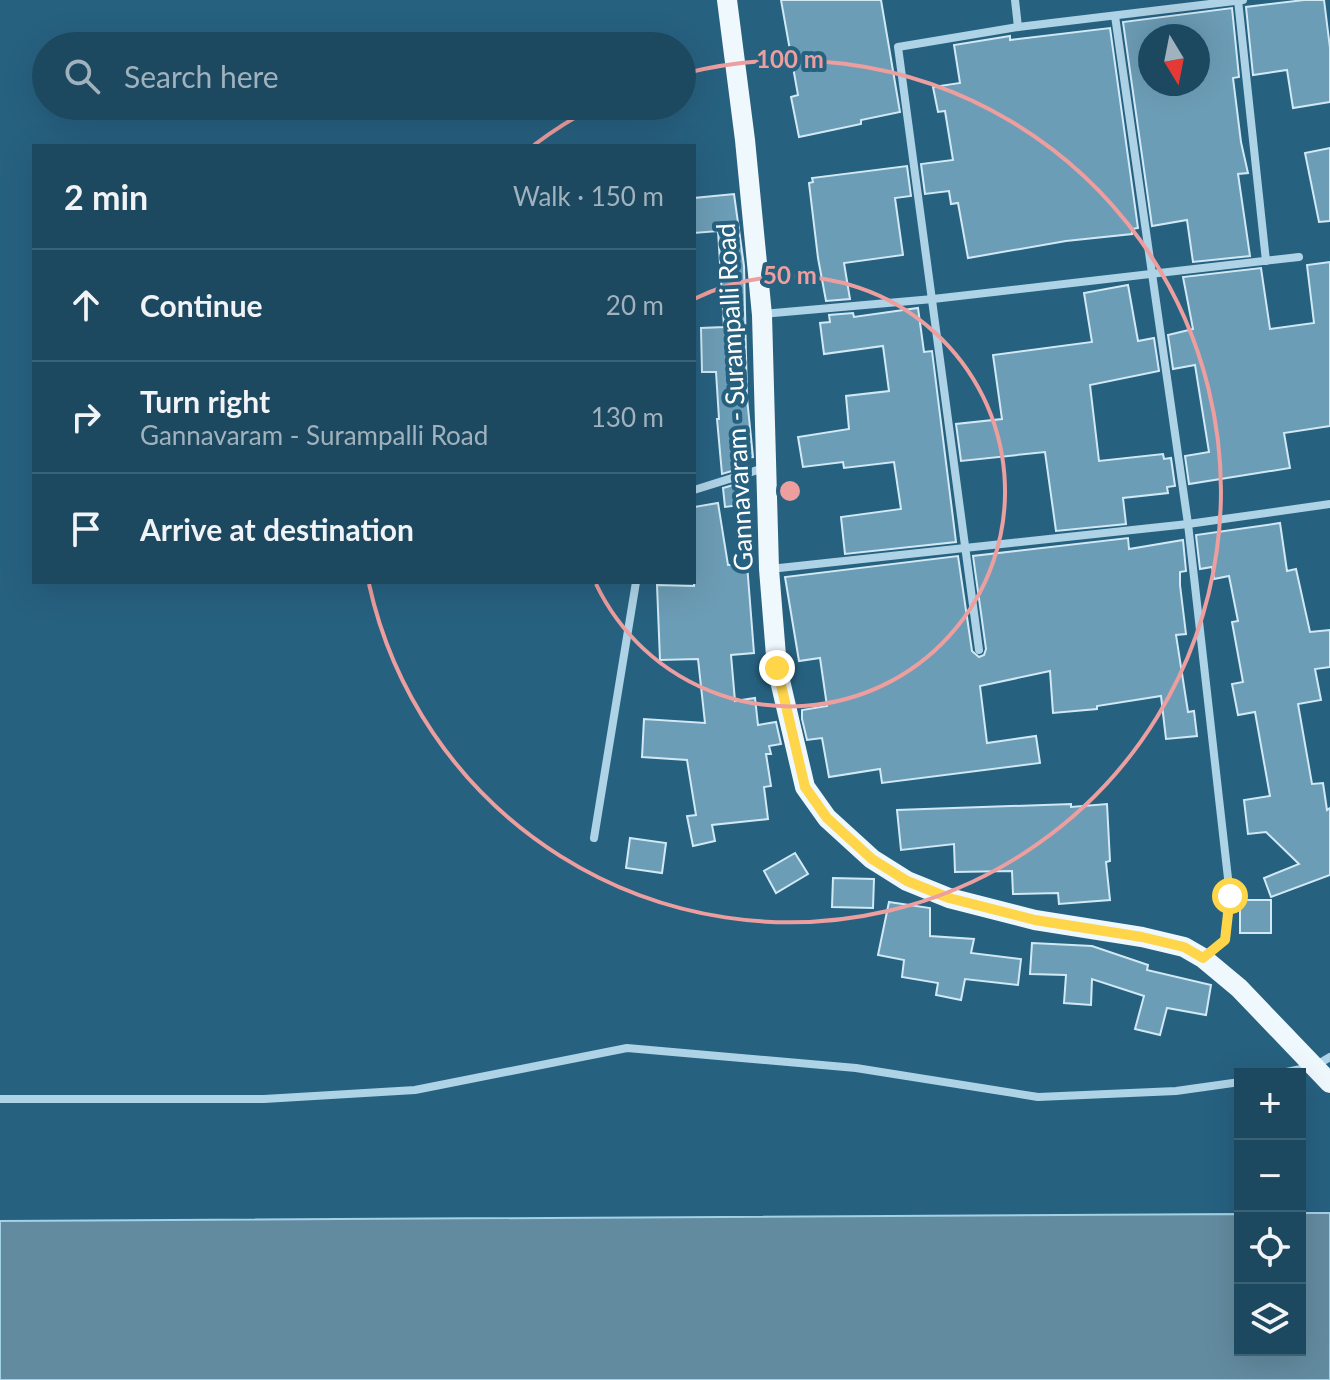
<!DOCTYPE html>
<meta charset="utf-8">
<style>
:root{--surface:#1d4960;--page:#2a5369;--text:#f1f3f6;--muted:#a0b2bd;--line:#3b6175}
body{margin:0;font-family:Lato,sans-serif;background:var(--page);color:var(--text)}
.controls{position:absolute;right:24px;bottom:24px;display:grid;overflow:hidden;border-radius:0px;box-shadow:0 8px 32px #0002}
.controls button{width:72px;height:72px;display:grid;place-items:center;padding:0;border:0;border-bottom:2px solid var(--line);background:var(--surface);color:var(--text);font:40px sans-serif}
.compass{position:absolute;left:1138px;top:24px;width:72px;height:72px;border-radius:50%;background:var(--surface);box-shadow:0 8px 32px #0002;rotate:170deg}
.stop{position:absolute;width:24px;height:24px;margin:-18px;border:6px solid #ffd54a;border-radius:50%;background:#fff}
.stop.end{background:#ffd54a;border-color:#fff;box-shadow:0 2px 8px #0008}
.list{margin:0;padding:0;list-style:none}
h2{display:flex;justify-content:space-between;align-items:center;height:104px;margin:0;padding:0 32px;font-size:34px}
h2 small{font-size:26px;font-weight:400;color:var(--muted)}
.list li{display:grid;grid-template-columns:52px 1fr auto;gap:24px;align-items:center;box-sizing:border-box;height:112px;padding:0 32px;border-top:2px solid var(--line)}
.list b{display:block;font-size:30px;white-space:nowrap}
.list p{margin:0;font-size:26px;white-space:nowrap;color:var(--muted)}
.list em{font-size:26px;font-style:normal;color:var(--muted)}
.icon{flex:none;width:44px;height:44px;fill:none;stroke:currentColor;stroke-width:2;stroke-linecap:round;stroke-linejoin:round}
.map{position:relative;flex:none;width:1330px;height:1380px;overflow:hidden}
.search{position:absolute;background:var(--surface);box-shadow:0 8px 32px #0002;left:32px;top:32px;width:664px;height:88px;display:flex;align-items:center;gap:20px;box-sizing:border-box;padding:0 28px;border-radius:44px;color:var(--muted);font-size:30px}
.panel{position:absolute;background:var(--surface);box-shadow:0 8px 32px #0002;left:32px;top:144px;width:664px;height:440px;border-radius:0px}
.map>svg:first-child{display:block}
.water{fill:#638ba0;stroke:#a3d1e6;stroke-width:2}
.building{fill:#6c9db6;stroke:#d1e9f5;stroke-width:2;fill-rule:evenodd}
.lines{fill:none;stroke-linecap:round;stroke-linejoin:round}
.street{stroke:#aed3e6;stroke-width:8}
.primary{stroke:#eff8fd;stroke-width:20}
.route{stroke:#ffd54a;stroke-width:10}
.ring{fill:none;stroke:#ed9e9e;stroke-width:4}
.labels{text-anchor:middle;stroke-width:8;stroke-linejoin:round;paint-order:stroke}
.street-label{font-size:26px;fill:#fff;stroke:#276180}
.centre{fill:#ed9e9e;stroke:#276180;stroke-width:4}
.ring-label{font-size:24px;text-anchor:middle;font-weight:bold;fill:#ed9e9e;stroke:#276180;stroke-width:8;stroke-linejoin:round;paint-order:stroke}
</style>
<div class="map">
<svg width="1330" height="1380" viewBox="0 0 1330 1380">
<rect width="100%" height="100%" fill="#276180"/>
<polygon class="water" points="1300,1213 1330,1213 1330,1380 0,1380 0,1221 1240,1214 1240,1350 1300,1350"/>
<g class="building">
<polygon points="781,0 881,0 900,112 861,120 861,124 799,137 791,97 798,95"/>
<polygon points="1304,0 1324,0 1330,48 1330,102 1293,108 1287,70 1253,75 1246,7"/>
<path d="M 1232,8 L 1239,77 L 1233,78 L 1241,142 L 1248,173 L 1238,174 L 1250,256 L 1193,262 L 1187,220 L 1152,226 L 1123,22 ZM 1150,36 L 1198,36 L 1198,84 L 1150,84 Z"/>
<polygon points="1110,28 1138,228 1132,229 1132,234 1066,241 968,258 958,203 951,204 949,191 925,194 921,164 953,160 945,111 938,112 933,87 960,83 954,45 1010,36 1010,40"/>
<polygon points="1330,148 1330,221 1319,222 1305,153"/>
<polygon points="907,166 911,196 895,198 903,255 844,263 850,299 826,301 818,258 809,183 813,182 812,178"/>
<polygon points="734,194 744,266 747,398 753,457 744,458 745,467 722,474 717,419 719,419 716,372 702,372 701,328 724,327 718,231 694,233 694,198"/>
<polygon points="1330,262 1330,426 1284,433 1290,468 1189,484 1185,456 1209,452 1195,365 1173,369 1168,335 1193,329 1183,277 1261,268 1270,329 1314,323 1307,265"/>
<polygon points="1128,285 1138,341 1154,338 1159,371 1090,385 1099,461 1163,454 1164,459 1171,458 1175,486 1167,487 1168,493 1123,498 1126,524 1056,531 1045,452 961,461 956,424 1002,419 993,355 1092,342 1084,293"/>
<polygon points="918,308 924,352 932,351 956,542 845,554 841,517 901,509 894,462 844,468 843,462 803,467 798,437 849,429 846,396 889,391 883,346 824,354 820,323 830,322 829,315 853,313 854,317"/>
<polygon points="747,481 749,504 725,507 723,488"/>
<polygon points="718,503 728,565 747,564 754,653 731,655 735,701 755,698 758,725 776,722 781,744 769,746 771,754 766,754 771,786 764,787 768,819 712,825 715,841 693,846 687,816 696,815 687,760 642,757 644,719 705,723 698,659 660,660 657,585 694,586 694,507"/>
<polygon points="1280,523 1287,571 1296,569 1310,632 1330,630 1330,667 1315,669 1321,700 1298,704 1312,784 1323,783 1327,810 1330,808 1330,875 1271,897 1264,878 1299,864 1266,832 1248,834 1244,800 1270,796 1255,712 1238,715 1232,684 1243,682 1232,622 1238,621 1229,576 1214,579 1212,567 1200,569 1196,535"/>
<polygon points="1128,538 1129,549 1183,540 1186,571 1180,572 1180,585 1186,634 1176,635 1188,712 1194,711 1197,736 1166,739 1161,696 1097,706 1097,709 1053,713 1050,671 980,686 987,743 1036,736 1040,763 882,783 880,769 829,777 822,738 807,740 802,719 802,710 827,706 820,658 799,661 785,577 958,556 972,651 979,657 984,655 986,649 973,556"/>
<polygon points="1071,804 1071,807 1107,804 1110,861 1106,862 1110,900 1059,904 1058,893 1013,894 1012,871 955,872 954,844 901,850 897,810"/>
<polygon points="630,838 666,843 662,873 626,868"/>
<polygon points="795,853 808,874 776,893 764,871"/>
<polygon points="833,878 874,879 873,908 832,907"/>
<rect x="1240" y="900" width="31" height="33"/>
<polygon points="889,902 930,908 930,936 974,939 971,953 1021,959 1018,985 965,979 961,1000 936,995 938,983 902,977 904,960 878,955"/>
<polygon points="1032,943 1092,946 1148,965 1147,970 1211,985 1206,1015 1167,1008 1160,1035 1135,1029 1144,996 1092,979 1091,1005 1064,1003 1066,975 1030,974"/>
</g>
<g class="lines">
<g class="street">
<polyline points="1015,0 1018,27"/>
<polyline points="1238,0 1266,261"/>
<polyline points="1115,16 1188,524 1230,896 1225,940 1203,958"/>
<polyline points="762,314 933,299 1299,257"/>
<polyline points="694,490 767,467"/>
<polyline points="770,569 1188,524 1330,504"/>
<polyline points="979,650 898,47 1018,27 1243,0"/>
<polyline points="594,838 636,582"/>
<polyline points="1277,1074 1315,1066 1330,1057"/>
<polyline points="0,1099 264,1099 415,1090 627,1048 856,1068 1038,1097 1176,1091 1240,1082"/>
</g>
<polyline class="primary" points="727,0 745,140 762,315 769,569 777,668 805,787 827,818 872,859 907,881 949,898 1035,920 1142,937 1184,947 1203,958 1239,988 1330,1083"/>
</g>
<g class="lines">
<polyline class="route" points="777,668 805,787 827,818 872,859 907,881 949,898 1035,920 1142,937 1184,947 1203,958 1225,940 1230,896"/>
</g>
<g class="ring">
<path d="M694 299A215 215 0 1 1 596 584"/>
<path d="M534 145A431 431 0 0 1 594 107M682 74A431 431 0 1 1 369 584"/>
</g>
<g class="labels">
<g class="street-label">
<text transform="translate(735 397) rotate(-93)" y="9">Gannavaram - Surampalli Road</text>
</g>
</g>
<circle cx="790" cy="491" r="12" class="centre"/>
<g class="ring-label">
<text x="790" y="68">100 m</text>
<text x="790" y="284">50 m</text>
</g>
</svg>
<div class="controls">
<button>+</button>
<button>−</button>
<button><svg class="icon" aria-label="locate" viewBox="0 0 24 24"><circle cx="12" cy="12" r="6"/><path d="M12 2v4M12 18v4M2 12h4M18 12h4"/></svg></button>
<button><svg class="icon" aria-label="layers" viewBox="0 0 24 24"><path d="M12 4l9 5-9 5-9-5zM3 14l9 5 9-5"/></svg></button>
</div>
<svg class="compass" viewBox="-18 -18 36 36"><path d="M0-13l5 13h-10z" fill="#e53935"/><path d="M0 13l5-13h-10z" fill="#a0b2bd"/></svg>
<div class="stop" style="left:1230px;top:896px"></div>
<div class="stop end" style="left:777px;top:668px"></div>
<div class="search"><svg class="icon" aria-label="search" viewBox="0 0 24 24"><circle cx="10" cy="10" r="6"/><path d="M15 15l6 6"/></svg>Search here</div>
<section class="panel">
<h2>2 min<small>Walk · 150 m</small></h2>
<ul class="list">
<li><svg class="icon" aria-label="ahead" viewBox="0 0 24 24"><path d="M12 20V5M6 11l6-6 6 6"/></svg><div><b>Continue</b></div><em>20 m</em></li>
<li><svg class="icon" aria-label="right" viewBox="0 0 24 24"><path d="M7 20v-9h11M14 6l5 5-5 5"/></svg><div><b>Turn right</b><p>Gannavaram - Surampalli Road</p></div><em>130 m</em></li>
<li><svg class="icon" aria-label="arrive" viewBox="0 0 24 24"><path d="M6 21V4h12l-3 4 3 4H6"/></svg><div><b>Arrive at destination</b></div></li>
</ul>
</section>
</div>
